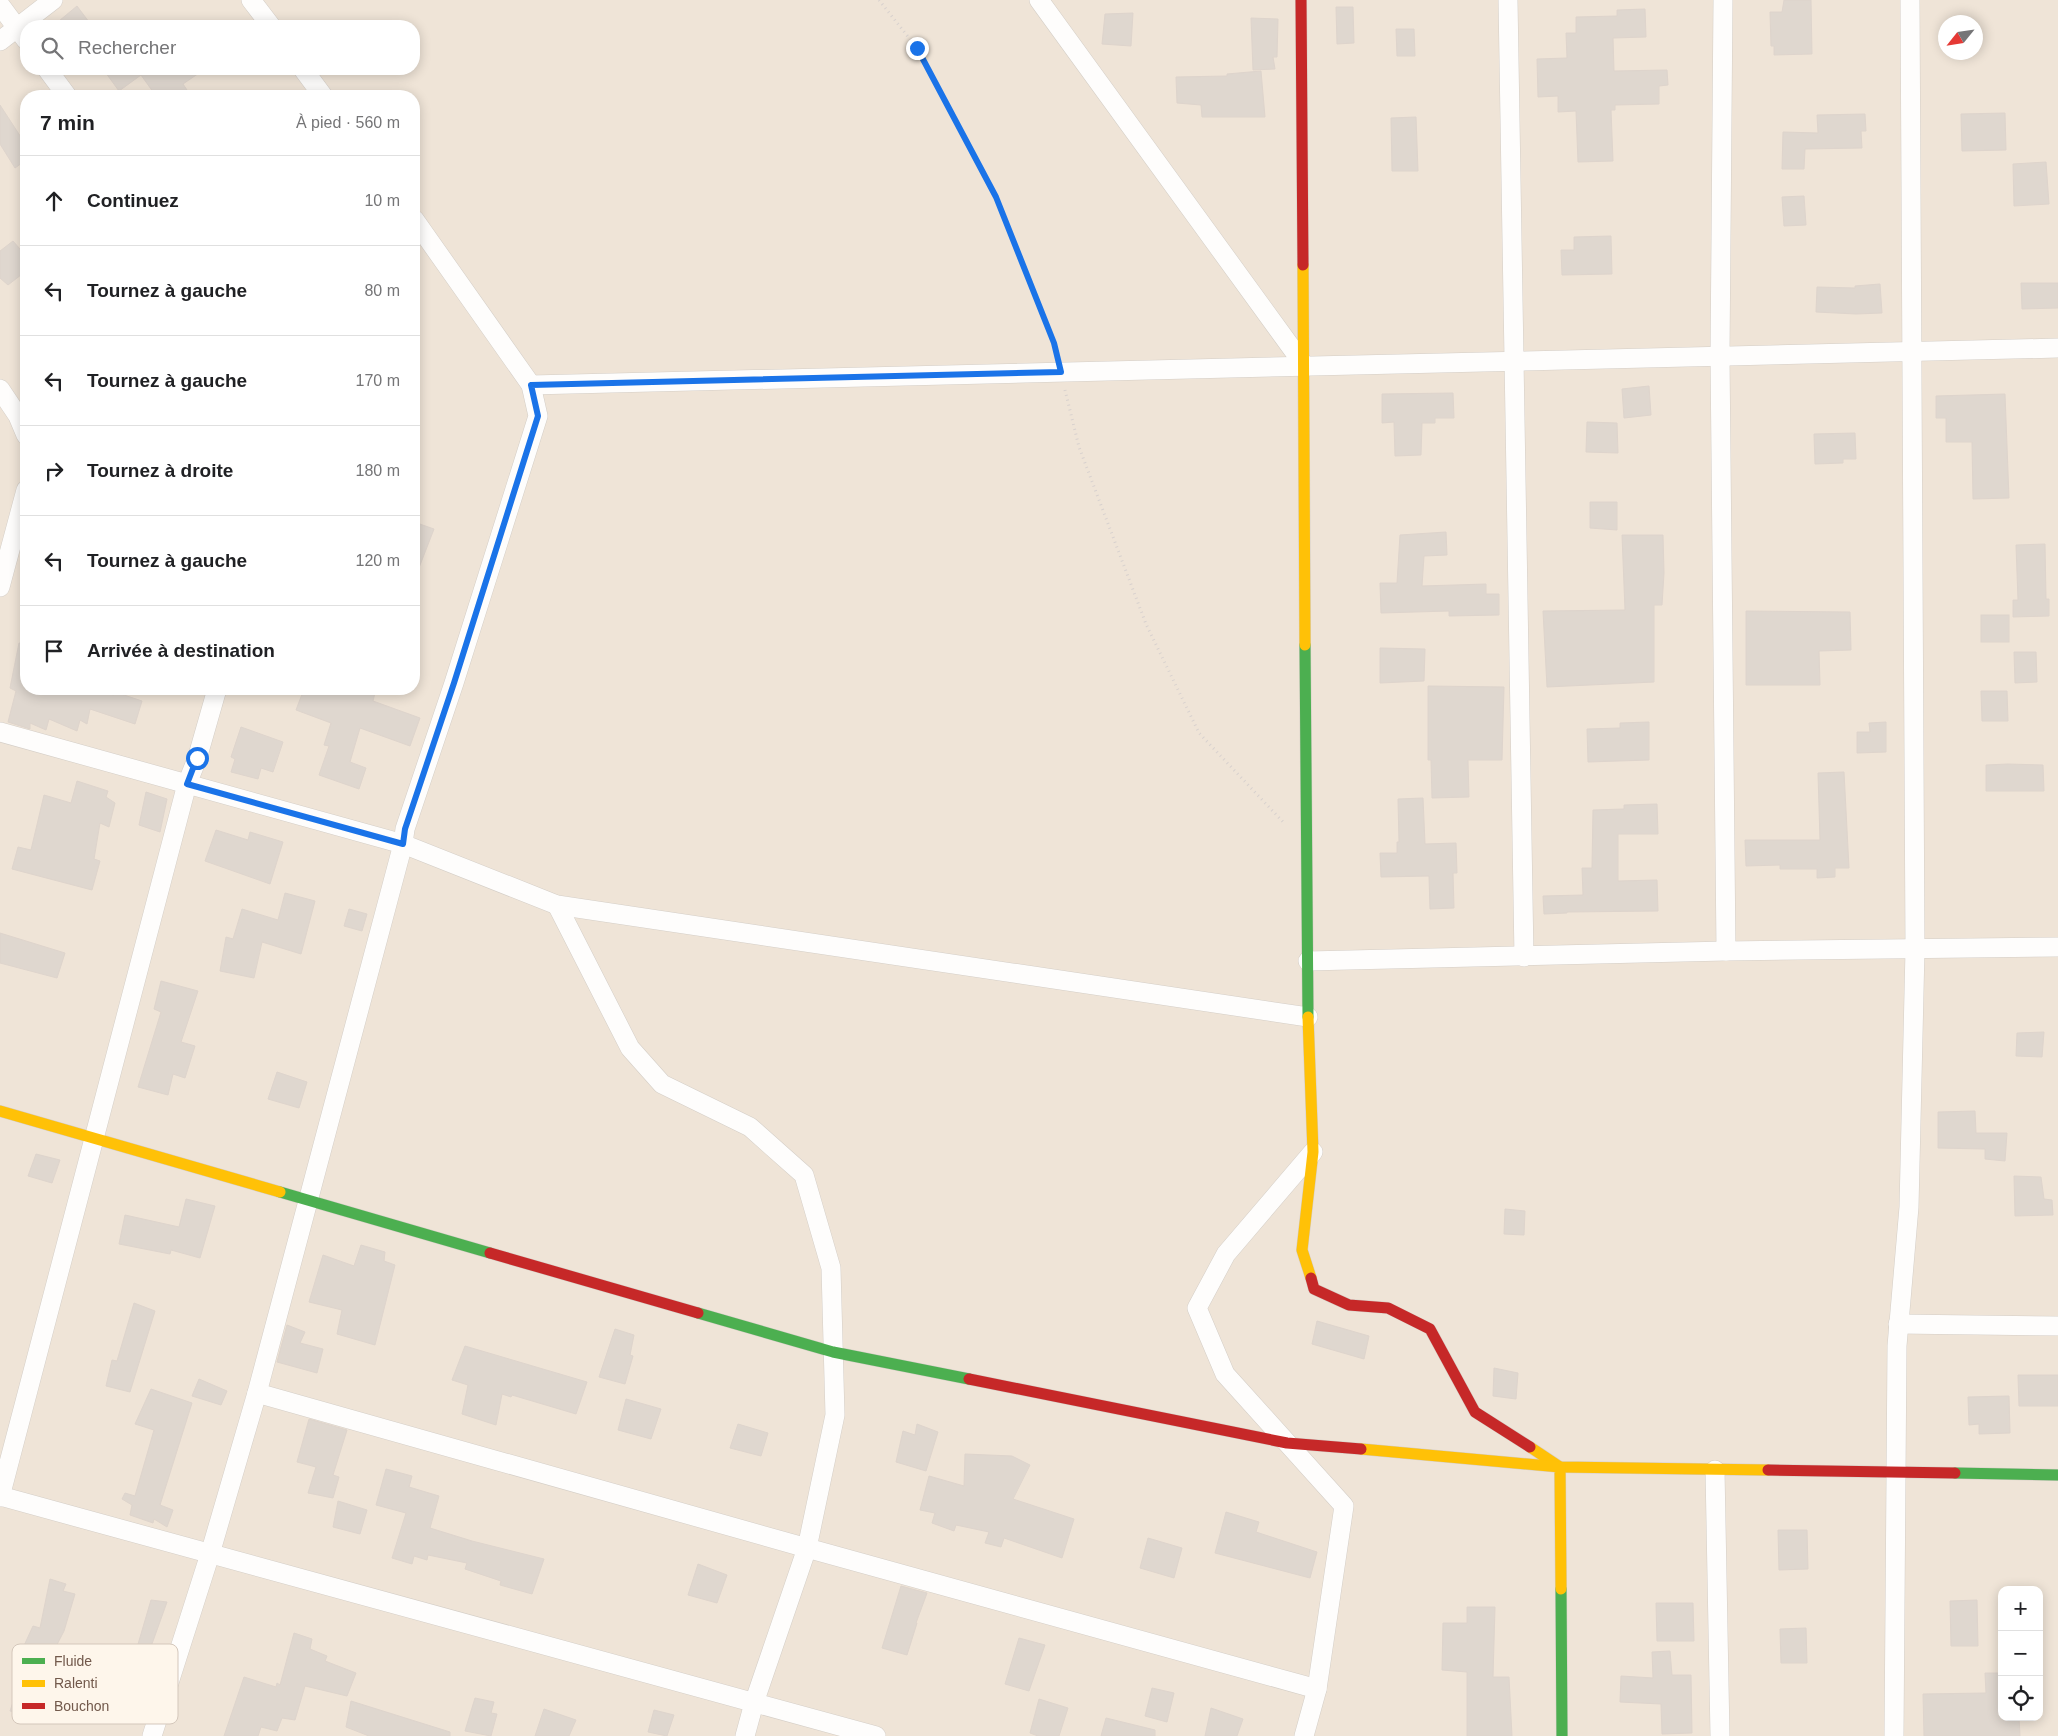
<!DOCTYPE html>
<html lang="fr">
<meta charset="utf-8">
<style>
:root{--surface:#fff;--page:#f6f6f6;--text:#202124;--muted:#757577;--line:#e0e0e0}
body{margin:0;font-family:Arial,sans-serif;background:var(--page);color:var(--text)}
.controls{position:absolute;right:15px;bottom:15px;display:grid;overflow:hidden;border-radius:10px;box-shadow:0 2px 12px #0003}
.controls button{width:45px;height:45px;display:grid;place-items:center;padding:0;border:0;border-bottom:1px solid var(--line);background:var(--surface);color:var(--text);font:25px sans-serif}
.compass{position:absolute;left:1938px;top:15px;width:45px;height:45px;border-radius:50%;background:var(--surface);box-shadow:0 2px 12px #0003;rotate:240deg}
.stop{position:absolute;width:15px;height:15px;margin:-11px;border:4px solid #1a73e8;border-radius:50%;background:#fff}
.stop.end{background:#1a73e8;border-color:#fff;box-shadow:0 1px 5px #0008}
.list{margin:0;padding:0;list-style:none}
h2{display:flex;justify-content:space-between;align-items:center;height:65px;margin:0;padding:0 20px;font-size:21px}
h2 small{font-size:16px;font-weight:400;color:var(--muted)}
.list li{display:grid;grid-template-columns:32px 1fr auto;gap:15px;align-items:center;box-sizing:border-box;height:90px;padding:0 20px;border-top:1px solid var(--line)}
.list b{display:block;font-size:19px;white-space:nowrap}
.list em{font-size:16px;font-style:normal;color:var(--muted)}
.icon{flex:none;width:28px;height:28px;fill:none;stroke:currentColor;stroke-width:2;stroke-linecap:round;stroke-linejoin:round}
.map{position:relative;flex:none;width:2058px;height:1736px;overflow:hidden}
.search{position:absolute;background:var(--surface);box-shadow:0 2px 12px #0003;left:20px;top:20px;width:400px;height:55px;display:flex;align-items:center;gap:12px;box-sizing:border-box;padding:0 18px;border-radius:20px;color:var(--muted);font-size:19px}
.panel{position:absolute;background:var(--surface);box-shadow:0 2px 12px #0003;left:20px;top:90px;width:400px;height:605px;border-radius:20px}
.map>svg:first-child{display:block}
.residential{fill:#efe4d7;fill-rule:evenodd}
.building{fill:#dfd7cf;stroke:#ded4cc}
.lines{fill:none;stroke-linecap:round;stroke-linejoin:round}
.street-casing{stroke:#d4cec7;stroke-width:20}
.fast-casing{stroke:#d4cdc6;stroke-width:12}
.slow-casing{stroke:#d4cdc6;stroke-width:12}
.jam-casing{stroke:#d4cdc6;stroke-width:12}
.path{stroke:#d8d1ce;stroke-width:3;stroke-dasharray:1 4;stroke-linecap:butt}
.street{stroke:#fefdfc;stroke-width:19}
.fast{stroke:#4caf50;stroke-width:11}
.slow{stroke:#ffc107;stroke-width:11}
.jam{stroke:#c62828;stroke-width:11}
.route{stroke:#1a73e8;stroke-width:6}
.key{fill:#fef6eb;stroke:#d4c7bb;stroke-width:1}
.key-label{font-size:14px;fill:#72594b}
</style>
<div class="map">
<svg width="2058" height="1736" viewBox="0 0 2058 1736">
<rect width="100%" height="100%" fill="#f6f1ea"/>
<path class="residential" d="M 0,0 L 2058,0 L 2058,1736 L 0,1736 ZM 1946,22 L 1976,22 L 1976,52 L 1946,52 ZM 26,26 L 414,26 L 414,69 L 26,69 ZM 26,96 L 414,96 L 414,689 L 26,689 ZM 2002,1590 L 2039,1590 L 2039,1717 L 2002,1717 Z"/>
<g class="building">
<polygon points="1784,0 1811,0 1812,54 1774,55 1774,46 1771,46 1770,12 1782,12"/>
<polygon points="77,6 92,26 53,26"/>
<polygon points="1336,7 1353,7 1354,43 1337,44"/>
<polygon points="1645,9 1646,37 1613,38 1614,71 1667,70 1668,85 1659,86 1659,104 1615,105 1615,110 1611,110 1613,161 1578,162 1576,111 1558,112 1558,96 1538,97 1537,59 1567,58 1566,33 1576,33 1576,17 1617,16 1617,10"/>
<polygon points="1133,13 1131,46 1102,44 1105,14"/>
<polygon points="1251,18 1278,19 1277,57 1273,57 1275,69 1253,70"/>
<polygon points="1396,29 1414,29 1415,56 1397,56"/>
<polygon points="103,69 205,69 183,84 191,96 156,96 141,75 119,91"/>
<polygon points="1261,71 1265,117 1202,117 1201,105 1177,103 1176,77 1227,76 1227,74"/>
<polygon points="0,105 26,145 26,160 15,168 0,144"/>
<polygon points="2005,113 2006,150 1962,151 1961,114"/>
<polygon points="1865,114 1866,131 1861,131 1862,148 1805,149 1804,169 1782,169 1783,132 1818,133 1817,115"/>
<polygon points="1416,117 1418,171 1392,171 1391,118"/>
<polygon points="2046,162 2049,204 2014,206 2013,164"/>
<polygon points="1804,196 1806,225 1784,226 1782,197"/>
<polygon points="1611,236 1612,274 1562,275 1561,250 1574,250 1574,237"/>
<polygon points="13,241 26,256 26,271 8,285 0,278 0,251"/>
<polygon points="2021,283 2058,283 2058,308 2022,309"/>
<polygon points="1880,284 1882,313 1856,314 1816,312 1817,287 1855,288 1855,286"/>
<polygon points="1649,386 1651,415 1624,418 1622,389"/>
<polygon points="1453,393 1454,418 1435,418 1435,423 1422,423 1421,455 1395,456 1394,422 1382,423 1382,394"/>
<polygon points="2005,394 2009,498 1973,499 1972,442 1946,442 1946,418 1936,418 1936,396"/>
<polygon points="1587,422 1617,423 1618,453 1586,452"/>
<polygon points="1855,433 1856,459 1843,459 1843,463 1815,464 1814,434"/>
<polygon points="1590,502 1617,502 1617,530 1590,528"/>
<polygon points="414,522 434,529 415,578 414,578"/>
<polygon points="1446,532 1447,555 1424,556 1422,586 1486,584 1486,594 1499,594 1499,615 1449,616 1449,611 1381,613 1380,583 1397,583 1400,535"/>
<polygon points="1622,535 1663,535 1664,573 1662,605 1654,605 1654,682 1547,687 1543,611 1625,610"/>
<polygon points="2045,544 2046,599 2049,599 2049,616 2013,617 2013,600 2018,600 2016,545"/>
<polygon points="1746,611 1850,612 1851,650 1819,651 1820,685 1746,685"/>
<rect x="1981" y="615" width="28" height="27"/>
<polygon points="19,643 26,643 26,689 91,689 114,695 115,692 142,701 135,724 90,709 87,724 80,720 77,731 49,719 46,730 30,723 30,729 8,722 16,691 10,688"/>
<polygon points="1380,648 1425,649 1424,681 1380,683"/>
<polygon points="2014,652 2036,652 2037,682 2015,683"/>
<polygon points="1428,686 1504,687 1502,760 1468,760 1469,797 1432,798 1431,760 1428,760"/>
<polygon points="304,689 376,689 373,701 420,718 410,746 360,728 350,762 366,768 359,789 319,775 329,746 324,745 331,723 296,710"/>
<polygon points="1981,691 2007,691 2008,721 1982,721"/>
<polygon points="1649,722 1649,760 1588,762 1587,729 1620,728 1620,723"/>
<polygon points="1886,722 1886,752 1857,753 1857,732 1870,732 1869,723"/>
<polygon points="241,727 283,742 273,772 261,768 258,779 231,772 235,759 231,757"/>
<polygon points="2008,764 2043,765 2044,791 1986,791 1986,765"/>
<polygon points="1844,772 1849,868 1835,868 1835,877 1817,878 1817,869 1780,869 1780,865 1746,866 1745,840 1820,840 1818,773"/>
<polygon points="77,781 108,791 106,797 115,803 109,827 100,823 94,859 100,861 92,890 12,869 18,847 31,850 44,795 71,803"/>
<polygon points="146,792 167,799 160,832 139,825"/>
<polygon points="1423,798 1425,844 1456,843 1457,873 1453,873 1454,908 1430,909 1429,876 1381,877 1380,853 1397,853 1397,842 1399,842 1398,799"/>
<polygon points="1657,804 1658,834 1618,834 1618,881 1657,880 1658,911 1567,912 1567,913 1544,914 1543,896 1583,895 1582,868 1592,868 1593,810 1624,809 1624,805"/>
<polygon points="216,830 248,840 250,832 283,842 270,884 205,861"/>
<polygon points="285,893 315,901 301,954 262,942 254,978 220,971 226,937 233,939 242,909 278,920"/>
<polygon points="349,909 367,914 362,931 344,926"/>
<polygon points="0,933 65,953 57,978 0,963"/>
<polygon points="161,981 198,991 181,1042 195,1046 185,1078 173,1074 168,1095 138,1087 161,1012 154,1009"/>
<polygon points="2044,1032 2042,1057 2016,1056 2017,1033"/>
<polygon points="277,1072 307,1082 299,1108 268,1099"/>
<polygon points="1975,1111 1976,1133 2007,1133 2005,1161 1985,1159 1985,1149 1938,1148 1938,1112"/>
<polygon points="36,1154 60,1160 52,1183 28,1176"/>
<polygon points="2014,1176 2041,1177 2044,1199 2052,1200 2053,1215 2015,1216"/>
<polygon points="186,1199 215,1206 200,1258 171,1250 170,1254 119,1244 125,1215 179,1227"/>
<polygon points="1505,1209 1525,1211 1524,1235 1504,1234"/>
<polygon points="361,1245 385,1252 384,1261 395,1265 375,1345 337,1334 342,1310 309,1302 323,1255 354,1266"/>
<polygon points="134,1303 155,1311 130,1392 106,1386 112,1360 117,1361"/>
<polygon points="1317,1321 1369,1336 1364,1359 1312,1344"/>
<polygon points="287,1325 305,1332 300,1343 323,1349 317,1373 277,1362"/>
<polygon points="615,1329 634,1335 630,1355 633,1356 625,1384 599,1377"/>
<polygon points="465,1346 587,1382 576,1414 512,1395 511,1397 502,1394 496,1425 462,1414 468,1385 452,1380"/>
<polygon points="1494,1368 1518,1373 1516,1399 1493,1396"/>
<polygon points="2018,1375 2058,1375 2058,1406 2019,1406"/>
<polygon points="199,1379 227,1391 221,1405 192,1396"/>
<polygon points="151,1389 192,1403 160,1505 173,1510 167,1527 154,1519 153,1523 130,1515 132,1505 122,1499 125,1493 135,1496 154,1430 135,1424"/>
<polygon points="2009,1396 2010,1433 1979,1434 1979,1424 1969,1425 1968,1397"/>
<polygon points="626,1399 661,1409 651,1439 618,1430"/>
<polygon points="309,1419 347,1430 333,1475 339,1477 333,1498 308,1493 316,1467 297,1462"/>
<polygon points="738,1424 768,1433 761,1456 730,1448"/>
<polygon points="917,1424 938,1432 926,1471 896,1462 903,1431 915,1435"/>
<polygon points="965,1454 1012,1456 1030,1465 1013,1499 1074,1519 1062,1558 1004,1538 1001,1547 985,1543 989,1532 956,1525 954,1531 932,1523 935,1513 920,1510 929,1476 964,1486"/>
<polygon points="386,1469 412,1476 409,1487 439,1496 430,1528 472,1541 544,1559 532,1594 500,1585 501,1581 465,1569 467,1563 428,1555 427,1560 414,1556 412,1564 392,1558 406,1513 376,1505"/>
<polygon points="338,1501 367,1510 360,1534 333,1527"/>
<polygon points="1226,1512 1259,1522 1256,1532 1317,1552 1310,1578 1215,1553"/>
<polygon points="1778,1530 1807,1530 1808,1569 1779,1570"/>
<polygon points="1148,1538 1182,1548 1174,1578 1140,1568"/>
<polygon points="698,1564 727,1575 717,1603 688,1595"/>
<polygon points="50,1579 66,1584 63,1591 75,1594 64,1631 49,1660 22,1650 33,1626 40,1628"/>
<polygon points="901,1586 927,1593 916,1623 917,1623 907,1655 882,1648"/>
<polygon points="151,1600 167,1602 148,1655 136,1651"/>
<polygon points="1977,1600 1978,1646 1951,1646 1950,1601"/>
<polygon points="1656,1603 1693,1603 1694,1641 1657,1641"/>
<polygon points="1467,1607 1495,1607 1493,1677 1509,1677 1512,1736 1467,1736 1467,1672 1442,1670 1443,1623 1467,1623"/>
<polygon points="1806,1628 1807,1663 1781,1663 1780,1629"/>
<polygon points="294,1633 312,1639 310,1649 327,1656 325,1661 356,1673 347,1696 305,1686 295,1720 282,1718 277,1731 261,1727 258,1736 224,1736 244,1677 276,1687 277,1683 280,1685"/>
<polygon points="1019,1638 1045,1645 1029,1691 1005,1684"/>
<polygon points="1670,1651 1672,1675 1691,1675 1692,1733 1662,1734 1661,1704 1620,1702 1621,1676 1653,1678 1652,1652"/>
<polygon points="1985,1673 2002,1673 2002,1717 2019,1717 2020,1736 1924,1736 1923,1694 1986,1693"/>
<polygon points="18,1687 45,1693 37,1717 10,1711"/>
<polygon points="1152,1688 1174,1693 1167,1722 1145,1716"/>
<polygon points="475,1698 494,1702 491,1713 497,1714 491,1736 465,1731"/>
<polygon points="1039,1699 1068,1708 1059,1736 1038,1736 1030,1733"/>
<polygon points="351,1701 450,1732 450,1736 369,1736 346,1727"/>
<polygon points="1211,1708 1243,1719 1237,1736 1205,1736"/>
<polygon points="544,1709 576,1720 569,1736 535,1736"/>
<polygon points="654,1710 674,1715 667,1736 648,1732"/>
<polygon points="1106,1718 1155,1730 1155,1736 1101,1736"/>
</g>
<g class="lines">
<g class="street-casing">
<g id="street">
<polyline points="251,0 271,26"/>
<polyline points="1039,0 1304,365"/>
<polyline points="1508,0 1524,957"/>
<polyline points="1723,0 1720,356 1726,951"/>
<polyline points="0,5 26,40"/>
<polyline points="0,41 53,0"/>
<polyline points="47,69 67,96"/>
<polyline points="303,69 323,96"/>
<polyline points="531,385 2058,348"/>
<polyline points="0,389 18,416 26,435"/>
<polyline points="0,587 26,490"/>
<polyline points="0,732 403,844 557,905 1308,1017"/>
<polyline points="557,905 630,1048 662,1084 750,1127 804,1175 831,1268 835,1415 807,1548 754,1703 745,1736"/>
<polyline points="1308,961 1726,951 2058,947"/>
<polyline points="1898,1324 2058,1326"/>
<polyline points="257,1393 807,1548 1317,1689"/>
<polyline points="1715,1470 1720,1736"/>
<polyline points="0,1496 876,1736"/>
<polyline points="0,1497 187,784 197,759 217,689"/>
<polyline points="152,1736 210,1554 257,1393 403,844 405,829 454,683 538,416 531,385 414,219"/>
<polyline points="1304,1736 1317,1689 1344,1506 1225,1374 1197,1308 1226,1254 1313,1152"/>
<polyline points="1894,1736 1897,1346 1909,1207 1915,950 1910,0"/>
</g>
</g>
<g class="fast-casing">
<g id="fast">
<polyline points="1305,645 1308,1017"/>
<polyline points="280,1192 490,1253"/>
<polyline points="698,1313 833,1352 969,1379"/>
<polyline points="1955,1473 2058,1475"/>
<polyline points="1561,1589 1562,1736"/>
</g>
</g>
<g class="slow-casing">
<g id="slow">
<polyline points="1303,265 1305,645"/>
<polyline points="1308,1017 1313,1152 1302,1250 1311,1278"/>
<polyline points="0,1111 280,1192"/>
<polyline points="1530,1447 1560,1467 1768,1470"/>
<polyline points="1361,1449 1560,1467 1561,1589"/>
</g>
</g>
<g class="jam-casing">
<g id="jam">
<polyline points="1301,0 1303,265"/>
<polyline points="490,1253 698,1313"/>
<polyline points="1311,1278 1314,1289 1349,1305 1388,1308 1430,1329 1475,1412 1530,1447"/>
<polyline points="969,1379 1287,1443 1361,1449"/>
<polyline points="1768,1470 1955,1473"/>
</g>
</g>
<g class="path">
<polyline points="879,0 917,48 996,197 1054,343 1057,355"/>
<polyline points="1065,390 1079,447 1146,624 1199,733 1285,824"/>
</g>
<use href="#street" class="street"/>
<use href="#fast" class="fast"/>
<use href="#slow" class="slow"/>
<use href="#jam" class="jam"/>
</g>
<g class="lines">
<polyline class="route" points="197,758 187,784 403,844 405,829 454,683 538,416 531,385 1061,372 1054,343 996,197 917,48"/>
</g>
<rect x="12" y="1644" width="166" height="80" rx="8" class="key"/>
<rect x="22" y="1658" width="23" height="6" fill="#4caf50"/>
<rect x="22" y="1680" width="23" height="7" fill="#ffc107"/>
<rect x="22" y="1703" width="23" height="6" fill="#c62828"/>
<g class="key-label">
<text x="54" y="1666">Fluide</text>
<text x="54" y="1688">Ralenti</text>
<text x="54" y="1711">Bouchon</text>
</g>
</svg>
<div class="controls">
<button>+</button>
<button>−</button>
<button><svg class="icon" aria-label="locate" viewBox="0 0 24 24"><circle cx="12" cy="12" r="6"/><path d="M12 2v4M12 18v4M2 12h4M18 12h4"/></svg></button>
</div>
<svg class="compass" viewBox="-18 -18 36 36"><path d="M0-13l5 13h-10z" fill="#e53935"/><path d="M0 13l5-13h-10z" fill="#757577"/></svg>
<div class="stop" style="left:197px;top:758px"></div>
<div class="stop end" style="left:917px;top:48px"></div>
<div class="search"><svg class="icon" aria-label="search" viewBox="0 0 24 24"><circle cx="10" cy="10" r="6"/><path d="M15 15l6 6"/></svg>Rechercher</div>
<section class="panel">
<h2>7 min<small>À pied · 560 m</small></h2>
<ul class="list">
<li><svg class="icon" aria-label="ahead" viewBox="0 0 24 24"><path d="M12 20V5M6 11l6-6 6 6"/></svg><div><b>Continuez</b></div><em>10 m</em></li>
<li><svg class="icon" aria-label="left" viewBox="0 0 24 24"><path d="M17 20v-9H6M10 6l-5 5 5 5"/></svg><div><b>Tournez à gauche</b></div><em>80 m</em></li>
<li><svg class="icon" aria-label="left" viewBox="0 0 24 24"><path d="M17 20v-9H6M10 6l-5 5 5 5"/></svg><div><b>Tournez à gauche</b></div><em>170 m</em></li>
<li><svg class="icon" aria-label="right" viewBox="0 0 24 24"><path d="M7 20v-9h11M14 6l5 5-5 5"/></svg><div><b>Tournez à droite</b></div><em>180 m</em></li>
<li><svg class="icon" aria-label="left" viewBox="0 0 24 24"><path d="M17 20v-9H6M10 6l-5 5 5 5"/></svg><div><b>Tournez à gauche</b></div><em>120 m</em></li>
<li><svg class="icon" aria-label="arrive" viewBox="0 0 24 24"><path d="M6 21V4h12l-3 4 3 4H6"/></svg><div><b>Arrivée à destination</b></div></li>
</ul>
</section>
</div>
